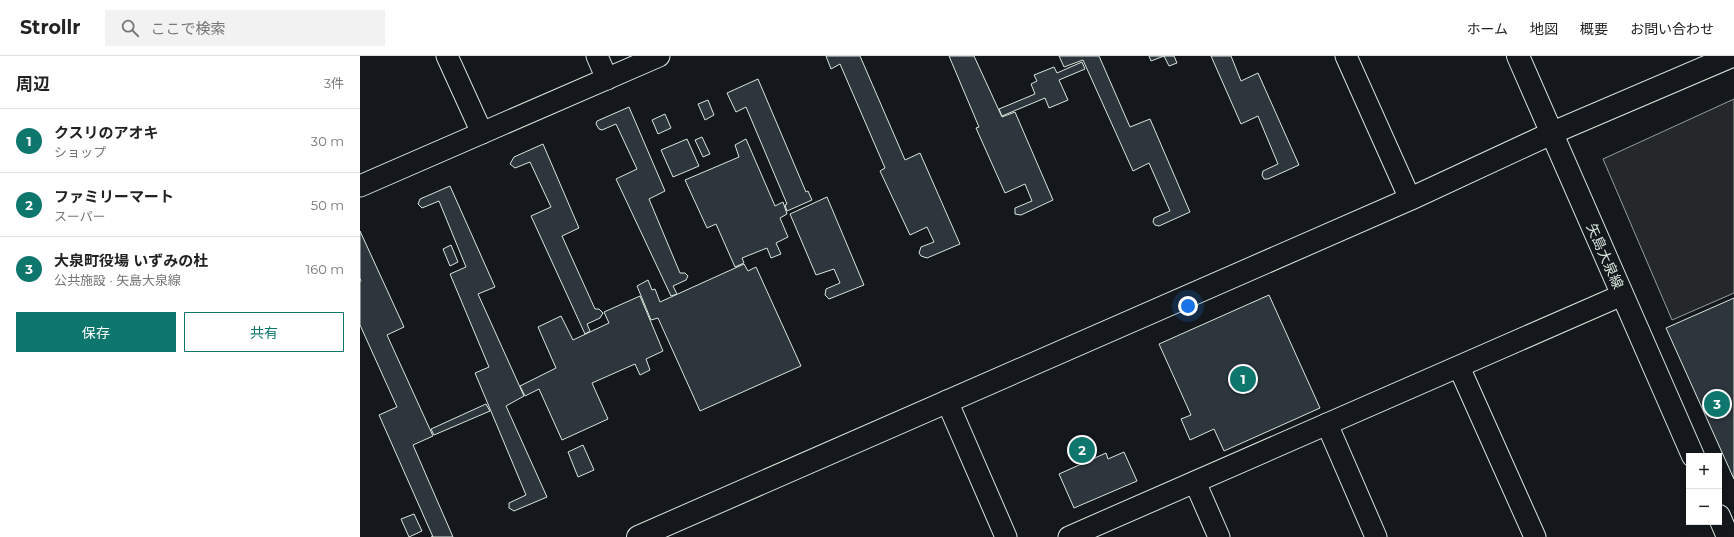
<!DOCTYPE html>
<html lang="ja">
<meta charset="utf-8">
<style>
:root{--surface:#fff;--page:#f2f2f2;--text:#222;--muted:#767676;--line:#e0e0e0;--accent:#0f766e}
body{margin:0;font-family:Montserrat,"Noto Sans JP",sans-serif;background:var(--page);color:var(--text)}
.controls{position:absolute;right:12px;bottom:12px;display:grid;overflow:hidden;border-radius:0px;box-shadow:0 2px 6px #0003}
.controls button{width:36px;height:36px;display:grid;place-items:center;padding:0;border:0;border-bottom:1px solid var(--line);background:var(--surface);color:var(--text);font:20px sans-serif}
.you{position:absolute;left:828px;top:250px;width:14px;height:14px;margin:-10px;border:3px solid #fff;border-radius:50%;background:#1a73e8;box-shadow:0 0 0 6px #1a73e833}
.badge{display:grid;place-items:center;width:26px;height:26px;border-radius:50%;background:var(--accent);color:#fff;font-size:13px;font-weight:700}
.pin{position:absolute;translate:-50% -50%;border:2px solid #fff;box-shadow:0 1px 4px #0006}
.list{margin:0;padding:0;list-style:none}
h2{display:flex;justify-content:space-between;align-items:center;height:52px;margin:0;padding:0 16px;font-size:17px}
h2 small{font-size:13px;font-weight:400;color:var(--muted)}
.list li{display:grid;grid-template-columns:26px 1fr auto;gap:12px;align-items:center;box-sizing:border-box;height:64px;padding:0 16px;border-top:1px solid var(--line)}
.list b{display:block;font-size:15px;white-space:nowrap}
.list p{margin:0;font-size:13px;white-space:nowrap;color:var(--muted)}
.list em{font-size:13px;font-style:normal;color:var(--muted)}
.actions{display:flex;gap:8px;padding:12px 16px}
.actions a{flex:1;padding:9px 0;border:1px solid var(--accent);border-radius:0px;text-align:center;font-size:14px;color:var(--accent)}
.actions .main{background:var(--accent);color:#fff}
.icon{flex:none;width:22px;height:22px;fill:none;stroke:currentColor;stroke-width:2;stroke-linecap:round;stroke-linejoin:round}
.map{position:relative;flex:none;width:1374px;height:481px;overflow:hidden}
header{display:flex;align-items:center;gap:24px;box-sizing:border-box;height:56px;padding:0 20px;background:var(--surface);border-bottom:1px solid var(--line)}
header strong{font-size:19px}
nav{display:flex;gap:22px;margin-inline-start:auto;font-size:14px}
.search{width:280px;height:36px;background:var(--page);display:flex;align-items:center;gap:10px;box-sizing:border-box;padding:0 14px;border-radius:0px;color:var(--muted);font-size:15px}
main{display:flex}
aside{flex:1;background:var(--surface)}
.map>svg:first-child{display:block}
.parking{fill:#24282b;stroke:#939e99}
.building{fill:#2c363c;stroke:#d8e6dc}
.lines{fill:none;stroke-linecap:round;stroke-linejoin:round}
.minor-casing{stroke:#d8e6dc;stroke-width:23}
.tertiary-casing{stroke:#d8e6dc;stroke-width:24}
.secondary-casing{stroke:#d8e6dc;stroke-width:24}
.minor{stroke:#14181c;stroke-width:21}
.tertiary{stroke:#14181c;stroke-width:22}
.secondary{stroke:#14181c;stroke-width:22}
.labels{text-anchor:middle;stroke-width:3;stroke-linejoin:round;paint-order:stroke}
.street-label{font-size:14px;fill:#d8e6dc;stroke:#14181c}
</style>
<header>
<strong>Strollr</strong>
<div class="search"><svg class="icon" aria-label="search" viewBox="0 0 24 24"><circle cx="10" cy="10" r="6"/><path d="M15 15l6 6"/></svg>ここで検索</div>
<nav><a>ホーム</a><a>地図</a><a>概要</a><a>お問い合わせ</a></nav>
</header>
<main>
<aside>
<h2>周辺<small>3件</small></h2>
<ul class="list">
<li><span class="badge">1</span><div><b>クスリのアオキ</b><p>ショップ</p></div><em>30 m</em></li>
<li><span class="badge">2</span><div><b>ファミリーマート</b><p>スーパー</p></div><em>50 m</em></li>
<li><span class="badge">3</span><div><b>大泉町役場 いずみの杜</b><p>公共施設 · 矢島大泉線</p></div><em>160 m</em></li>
</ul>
<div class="actions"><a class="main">保存</a><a>共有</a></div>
</aside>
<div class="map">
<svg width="1374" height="481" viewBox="0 0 1374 481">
<rect width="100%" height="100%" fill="#14181c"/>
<polygon class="parking" points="1374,43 1374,237 1312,264 1243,103"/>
<g class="building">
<polygon points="466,0 500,0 545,104 560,97 600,188 567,202 561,200 559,197 561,191 574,186 567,171 550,179 520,115 525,112 480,8 471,13"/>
<polygon points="589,0 614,0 642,61 655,56 693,144 661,159 655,158 655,152 672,145 665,128 645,137 616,72 619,71"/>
<polygon points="699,0 739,0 770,71 790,63 830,156 799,170 795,169 793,166 794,162 810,155 789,107 773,115 723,4 704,11"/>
<polygon points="789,0 804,0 791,5"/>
<polygon points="804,0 814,0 817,7 809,10"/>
<polygon points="851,0 871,0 881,25 898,17 939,109 908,123 904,123 902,119 903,115 918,108 898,60 881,68"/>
<polygon points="722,6 725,13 699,24 708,44 689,52 685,42 642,60 639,53 675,38 671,28 677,25 674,19 694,11 697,17"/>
<polygon points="398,23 446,136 448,135 452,144 427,155 425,149 427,148 386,51 376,56 367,37"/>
<polygon points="348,44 354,59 345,64 338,48"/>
<polygon points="269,51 305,135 289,143 320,217 325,217 328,220 326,224 313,230 317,238 311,240 256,123 277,113 256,68 242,74 239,73 236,68 237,65"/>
<polygon points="305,58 311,72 298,78 292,64"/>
<polygon points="342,81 350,98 343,101 335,84"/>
<polygon points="327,83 339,110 313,121 301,94"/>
<polygon points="386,83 415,150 423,146 427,158 420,162 428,181 416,187 421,198 411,202 407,192 382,202 384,207 375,211 356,168 347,172 325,124 379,101 375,89"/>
<polygon points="183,88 219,172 202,180 235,253 239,253 243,257 240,262 227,268 230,275 225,278 171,160 191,151 170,106 155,112 150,108 154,101"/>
<polygon points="90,130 135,231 118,238 164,340 146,350 187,441 154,455 149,452 149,447 166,439 115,317 129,311 90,218 106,211 79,145 62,152 58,148 60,143"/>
<polygon points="467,141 504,229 469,243 465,239 466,233 480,227 474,213 456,219 430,158"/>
<polygon points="0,175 44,271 27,279 73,380 53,389 93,481 71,481 73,481 19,359 37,351 0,269 0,226 1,225 0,222"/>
<polygon points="91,189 98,206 90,210 83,193"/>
<polygon points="384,208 388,215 396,211 441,310 340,355 298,262 291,264 277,230 288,224 292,234 295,233 300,246"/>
<polygon points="909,239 960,352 864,395 854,373 830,384 821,363 831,359 799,288"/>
<polygon points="280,240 303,295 286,303 290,314 280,319 275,308 232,327 248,363 202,384 179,333 165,340 160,330 196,312 178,271 201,260 213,284 249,267 244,256"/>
<polygon points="1374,242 1374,423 1306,272"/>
<polygon points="126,348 130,355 74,379 71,373"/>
<polygon points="223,389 234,414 218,421 208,396"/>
<polygon points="764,396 777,425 714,452 699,418 746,397 748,403"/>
<polygon points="54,458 62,475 49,481 41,463"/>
</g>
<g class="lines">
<g class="minor-casing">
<g id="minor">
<polyline points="87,0 122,77"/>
<polyline points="237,0 247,23"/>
<polyline points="986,0 1050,143"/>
<polyline points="0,130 299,0"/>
<polyline points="1099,311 1175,481"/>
<polyline points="587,345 646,481"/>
<polyline points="967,368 1016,481"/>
<polyline points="835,426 859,481"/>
<polyline points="709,481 1262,239"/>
</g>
</g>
<g class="tertiary-casing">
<polyline id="tertiary" points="278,481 1050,143 1192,77 1372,0"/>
</g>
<g class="secondary-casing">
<g id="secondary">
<polyline points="1158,0 1333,400"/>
<polyline points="1359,460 1368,481"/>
</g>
</g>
<use href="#minor" class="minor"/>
<use href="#tertiary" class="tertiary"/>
<use href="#secondary" class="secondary"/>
</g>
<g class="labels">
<g class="street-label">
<text transform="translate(1245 200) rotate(66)" y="5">矢島大泉線</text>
</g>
</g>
</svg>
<div class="controls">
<button>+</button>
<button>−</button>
</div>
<div class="you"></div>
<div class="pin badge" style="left:883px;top:323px">1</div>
<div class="pin badge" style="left:722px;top:394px">2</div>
<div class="pin badge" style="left:1357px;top:348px">3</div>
</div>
</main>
